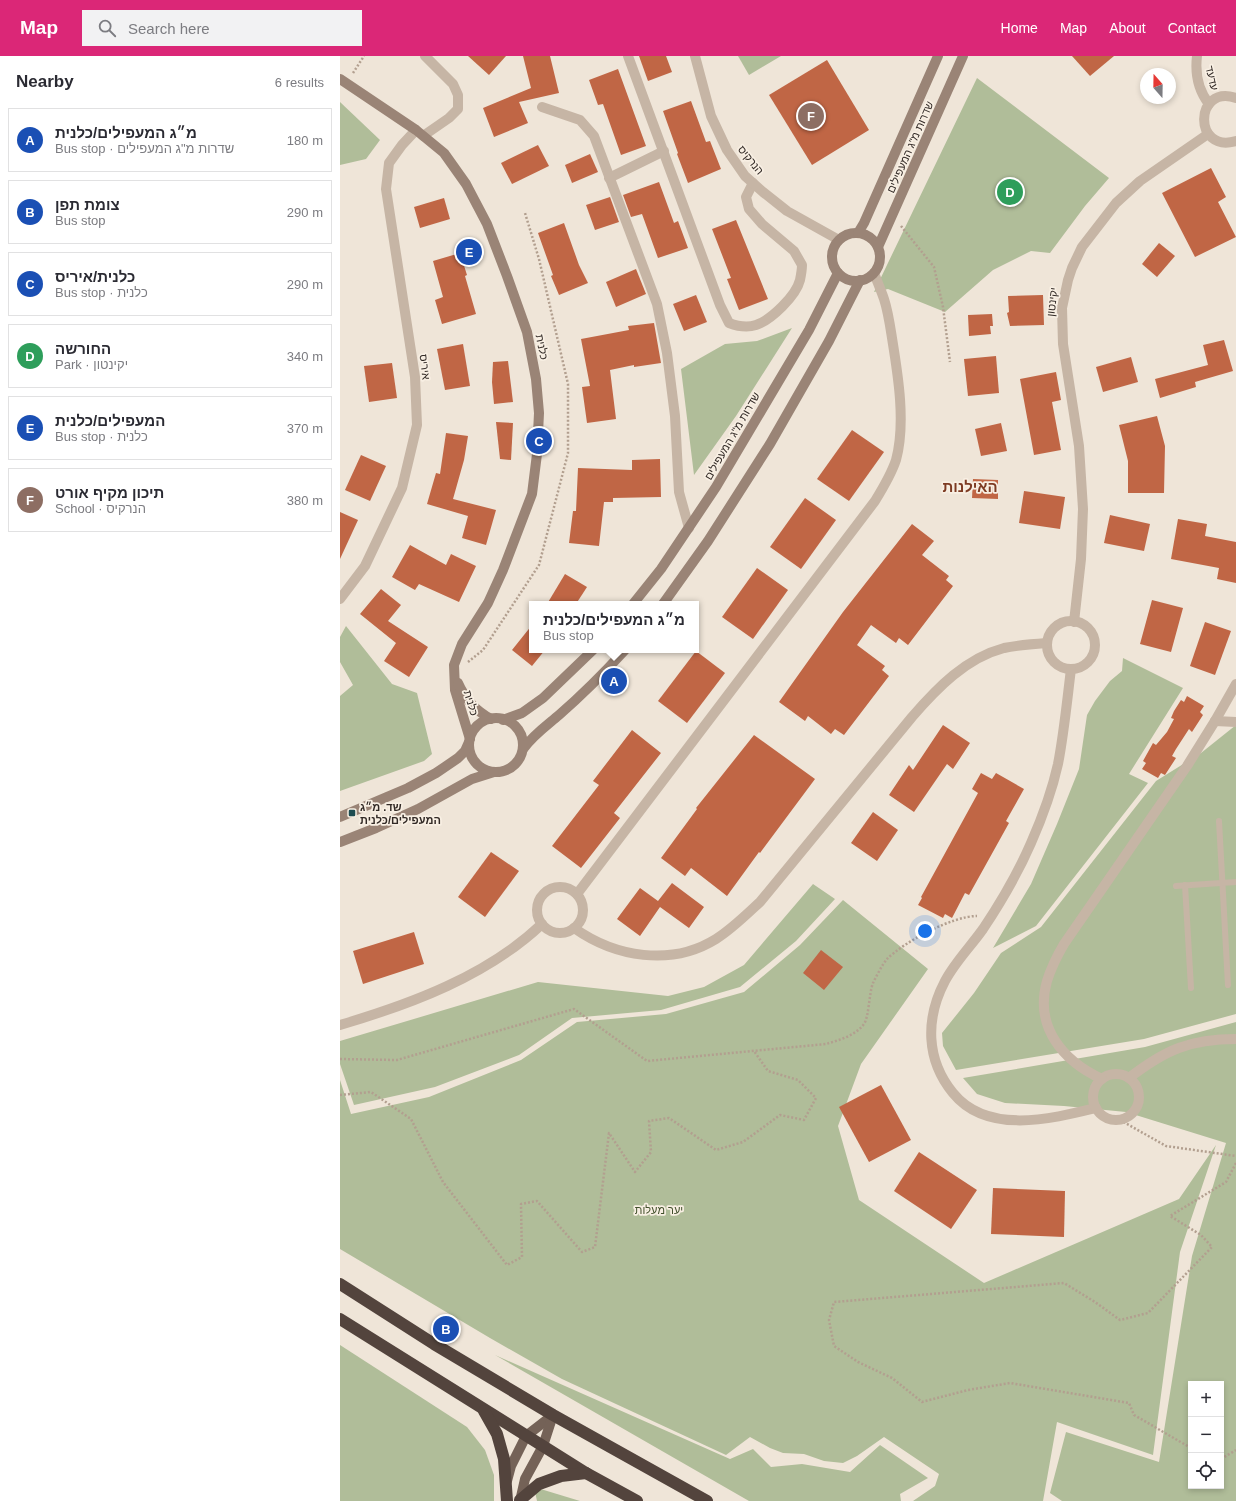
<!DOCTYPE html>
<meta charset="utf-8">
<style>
:root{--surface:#fff;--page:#f2f2f3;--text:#2b2b33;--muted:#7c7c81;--line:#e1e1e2;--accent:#db2777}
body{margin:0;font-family:Arial,Heebo,sans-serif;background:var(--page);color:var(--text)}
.controls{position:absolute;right:12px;bottom:12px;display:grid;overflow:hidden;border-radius:0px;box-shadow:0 2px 6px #0003}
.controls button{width:36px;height:36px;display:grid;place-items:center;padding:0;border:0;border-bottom:1px solid var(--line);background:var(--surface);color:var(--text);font:20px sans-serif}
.compass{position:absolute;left:800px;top:12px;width:36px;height:36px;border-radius:50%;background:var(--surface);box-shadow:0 2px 6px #0003;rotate:340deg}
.you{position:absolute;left:585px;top:875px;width:14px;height:14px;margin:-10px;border:3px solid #fff;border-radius:50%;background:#1a73e8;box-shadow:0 0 0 6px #1a73e833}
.badge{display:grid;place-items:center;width:26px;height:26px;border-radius:50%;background:var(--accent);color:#fff;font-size:13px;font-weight:700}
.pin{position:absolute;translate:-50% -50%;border:2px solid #fff;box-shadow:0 1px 4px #0006}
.popup{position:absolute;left:189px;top:545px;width:170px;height:52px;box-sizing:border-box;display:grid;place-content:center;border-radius:0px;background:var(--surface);filter:drop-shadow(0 1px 3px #0005);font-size:13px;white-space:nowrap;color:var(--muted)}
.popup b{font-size:15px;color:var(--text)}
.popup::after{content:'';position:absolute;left:50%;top:100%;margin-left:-8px;border:8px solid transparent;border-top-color:var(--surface)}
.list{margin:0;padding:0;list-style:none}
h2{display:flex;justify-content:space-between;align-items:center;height:52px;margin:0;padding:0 16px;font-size:17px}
h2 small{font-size:13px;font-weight:400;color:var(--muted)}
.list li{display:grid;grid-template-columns:26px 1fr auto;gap:12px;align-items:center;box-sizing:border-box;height:64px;margin:0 8px 8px;padding:0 8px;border:1px solid var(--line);border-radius:0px}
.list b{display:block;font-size:15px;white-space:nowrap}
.list p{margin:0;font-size:13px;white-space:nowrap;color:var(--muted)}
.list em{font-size:13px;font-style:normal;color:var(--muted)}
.icon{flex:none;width:22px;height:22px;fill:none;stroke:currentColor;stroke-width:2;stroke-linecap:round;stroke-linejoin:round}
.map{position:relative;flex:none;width:896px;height:1445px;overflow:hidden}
header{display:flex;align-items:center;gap:24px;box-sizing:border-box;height:56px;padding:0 20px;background:var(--accent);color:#fff}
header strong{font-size:19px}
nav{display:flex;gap:22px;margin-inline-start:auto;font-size:14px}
.search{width:280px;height:36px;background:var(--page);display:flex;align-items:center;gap:10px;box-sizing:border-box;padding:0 14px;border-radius:0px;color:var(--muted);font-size:15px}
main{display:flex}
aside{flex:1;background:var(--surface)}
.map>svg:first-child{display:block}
.green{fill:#b0bd99;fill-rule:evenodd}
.building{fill:#c06645}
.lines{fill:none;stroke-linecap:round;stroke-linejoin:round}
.path{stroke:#b29f8f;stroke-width:2.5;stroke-dasharray:2 2;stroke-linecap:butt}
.lane{stroke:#c6b5a5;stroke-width:6}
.street{stroke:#c6b5a5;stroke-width:10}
.secondary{stroke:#9a8476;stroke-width:10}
.primary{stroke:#746257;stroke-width:10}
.highway{stroke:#53443d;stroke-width:12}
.poi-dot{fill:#1e4d51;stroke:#f8efe3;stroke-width:1.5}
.labels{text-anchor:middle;stroke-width:3.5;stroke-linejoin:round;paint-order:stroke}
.street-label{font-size:11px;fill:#322a26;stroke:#f8efe3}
.poi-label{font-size:11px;font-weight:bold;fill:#322a26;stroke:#f8efe3;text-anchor:start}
.park-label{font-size:11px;fill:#414f2b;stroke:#f8efe3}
.district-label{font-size:15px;font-weight:bold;fill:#7d3b23;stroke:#f8efe3}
</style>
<header>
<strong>Map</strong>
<div class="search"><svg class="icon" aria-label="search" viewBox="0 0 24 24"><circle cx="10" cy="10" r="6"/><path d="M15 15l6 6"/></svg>Search here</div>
<nav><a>Home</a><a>Map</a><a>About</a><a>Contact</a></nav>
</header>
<main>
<aside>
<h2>Nearby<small>6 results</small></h2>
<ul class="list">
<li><span class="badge" style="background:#1a4fb4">A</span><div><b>מ״ג המעפילים/כלנית</b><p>Bus stop · שדרות מ&quot;ג המעפילים</p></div><em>180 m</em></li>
<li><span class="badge" style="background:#1a4fb4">B</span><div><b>צומת תפן</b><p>Bus stop</p></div><em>290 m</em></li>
<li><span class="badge" style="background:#1a4fb4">C</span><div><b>כלנית/איריס</b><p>Bus stop · כלנית</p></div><em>290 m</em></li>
<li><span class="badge" style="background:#2e9e5b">D</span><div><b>החורשה</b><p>Park · יקינטון</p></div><em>340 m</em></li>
<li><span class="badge" style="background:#1a4fb4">E</span><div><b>המעפילים/כלנית</b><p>Bus stop · כלנית</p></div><em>370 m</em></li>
<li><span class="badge" style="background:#8d6e63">F</span><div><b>תיכון מקיף אורט</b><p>School · הנרקיס</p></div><em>380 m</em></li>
</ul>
</aside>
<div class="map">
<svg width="896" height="1445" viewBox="0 0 896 1445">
<rect width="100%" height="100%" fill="#efe5d8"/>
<g class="green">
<polygon points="398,0 441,0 409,19"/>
<polygon points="637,22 769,122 745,150 710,197 691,195 653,214 605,256 548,233 534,236"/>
<polygon points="0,46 40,84 26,103 0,109"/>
<polygon points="452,272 396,360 354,419 341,313 385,288 417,285"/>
<polygon points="6,570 52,628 77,637 92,698 84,705 0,735 0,640 13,629 0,606 0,581"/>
<polygon points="783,602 843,632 789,718 808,727 696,870 653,892 691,828 717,768 739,713 747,659 755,645 770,625 782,615"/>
<polygon points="896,669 896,958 804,983 616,1014 603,990 602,977 634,937 661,897 701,871 816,725 861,697"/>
<polygon points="473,828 495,843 456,885 400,931 321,954 232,962 179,999 95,1031 14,1049 0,1008 0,985 198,926 328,940 364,931 404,909"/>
<polygon points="503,844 588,913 521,1008 498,1070 519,1144 644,1227 839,1143 876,1089 840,1196 813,1399 717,1366 703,1445 573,1445 595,1430 599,1418 544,1381 517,1400 503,1407 484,1405 464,1398 443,1397 430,1392 410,1381 386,1399 222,1323 150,1282 0,1193 0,1024 11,1058 89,1041 181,1004 237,966 326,958 404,936 460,889"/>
<path d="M 896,966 L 896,1445 L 722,1445 L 710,1437 L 726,1376 L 819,1406 L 852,1200 L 886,1087 L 786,1056 L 724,1050 L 665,1047 L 637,1038 L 623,1022 L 805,991 ZM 851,1328 L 881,1328 L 881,1430 L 851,1430 Z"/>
<polygon points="0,1289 127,1371 145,1394 154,1419 154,1445 0,1445"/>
<polygon points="155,1299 390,1403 413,1393 431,1411 462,1408 510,1416 540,1389 588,1422 560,1438 561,1445 409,1445"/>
<polygon points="194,1431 240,1445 197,1445"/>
</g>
<g class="building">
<polygon points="128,0 166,0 149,19"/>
<polygon points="183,0 210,0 219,37 179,46 188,67 154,81 143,52 191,32"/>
<polygon points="299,0 326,0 332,16 308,25"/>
<polygon points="732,0 774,0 750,20"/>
<polygon points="487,4 529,74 472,109 429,39"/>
<polygon points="278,13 306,90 281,99 263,48 258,49 249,24"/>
<polygon points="351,45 366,86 370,85 381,113 348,127 337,98 338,97 323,55"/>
<polygon points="198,89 209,110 172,128 161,107"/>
<polygon points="250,98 258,116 232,127 225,109"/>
<polygon points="871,112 886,141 878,146 896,181 855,201 822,137"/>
<polygon points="319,126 334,167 338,165 348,192 318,202 302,158 291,161 283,139"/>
<polygon points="270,141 279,166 255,174 246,149"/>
<polygon points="104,142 110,163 80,172 74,151"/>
<polygon points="396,164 428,243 399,254 387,223 391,222 372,173"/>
<polygon points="224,167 239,209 248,227 219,239 211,220 213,219 198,177"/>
<polygon points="819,187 835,200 817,221 802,208"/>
<polygon points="120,197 127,219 125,220 136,258 102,268 95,244 103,241 93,205"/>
<polygon points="296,213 306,238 276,251 266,226"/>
<polygon points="356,239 367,266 344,275 333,248"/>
<polygon points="703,239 704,269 670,270 667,257 669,256 668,240"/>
<polygon points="652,258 653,270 650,270 651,278 629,280 628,259"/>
<polygon points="314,267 321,307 294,311 294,309 270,314 276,363 247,367 242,331 250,330 241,283 289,274 288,270"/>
<polygon points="884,284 893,315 855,326 856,331 820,342 815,323 868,309 863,289"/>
<polygon points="123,288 130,330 105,334 97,293"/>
<polygon points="656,300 659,337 628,340 624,303"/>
<polygon points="791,301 798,326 763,336 756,311"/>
<polygon points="168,305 173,346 154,348 152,326 153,306"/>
<polygon points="52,307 57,342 29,346 24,310"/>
<polygon points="716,316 721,344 712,346 721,394 694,399 680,323"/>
<polygon points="817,360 825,390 824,437 788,437 788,405 779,369"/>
<polygon points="156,366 173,367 171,404 160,403"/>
<polygon points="661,367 667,395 641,400 635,373"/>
<polygon points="512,374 544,396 509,445 477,423"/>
<polygon points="106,377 128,380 124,404 113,443 156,454 146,489 122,482 128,460 87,448 96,417 100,418"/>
<polygon points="21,399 46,410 30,445 5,434"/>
<polygon points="320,403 321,441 273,442 273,446 264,446 259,490 229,487 233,455 236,455 238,412 292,414 292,404"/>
<polygon points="633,423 658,424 658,443 632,442"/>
<polygon points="684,435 725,441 720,473 679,467"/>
<polygon points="465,442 496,464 461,513 430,491"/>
<polygon points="0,456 18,464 0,503"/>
<polygon points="770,459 810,468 804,495 764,487"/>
<polygon points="838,463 867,468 865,480 896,486 896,527 877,523 879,512 831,503"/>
<polygon points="572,468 594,485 582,499 609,520 606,524 613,530 568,589 559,582 556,587 531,569 517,589 545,610 542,614 549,620 504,679 495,673 491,678 468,660 465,665 439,646 503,556"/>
<polygon points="70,489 106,509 111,498 136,510 119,546 79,528 75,534 52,521"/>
<polygon points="417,512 448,534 413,583 382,561"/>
<polygon points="225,518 247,531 236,548 207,548"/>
<polygon points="41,533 61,549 48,565 88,591 69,621 44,605 56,587 20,558"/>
<polygon points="812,544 843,552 831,596 800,588"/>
<polygon points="865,566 891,575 875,619 850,610"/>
<polygon points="192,569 192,594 205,594 192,610 172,594"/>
<polygon points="356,595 385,617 347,667 318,645"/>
<polygon points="847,640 864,650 860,656 863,659 852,676 849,673 836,693 832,700 836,702 825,719 821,717 818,722 802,713 806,707 803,705 813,687 816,689 827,676 834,663 831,662 834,655 841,644 844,646"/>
<polygon points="603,669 630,687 613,713 607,708 574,756 549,739 569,709 573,714"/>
<polygon points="292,674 321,697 274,757 280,762 241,812 212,790 259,729 253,725"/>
<polygon points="414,679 475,723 420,797 419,796 387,840 351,812 345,820 321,802 357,753 356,752"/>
<polygon points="641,717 652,723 656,717 684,733 666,765 669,767 629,839 625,837 612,862 605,858 603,862 578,849 582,842 581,841 638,737 632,733"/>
<polygon points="533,756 558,774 537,805 511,787"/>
<polygon points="151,796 179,815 145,861 118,841"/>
<polygon points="332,827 364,851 349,872 320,851 300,880 277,863 300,832 318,845"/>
<polygon points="74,876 84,908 23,928 13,895"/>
<polygon points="481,894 503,911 484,934 463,917"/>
<polygon points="541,1029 571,1084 529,1106 499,1051"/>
<polygon points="579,1096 637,1134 611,1173 554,1135"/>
<polygon points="653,1132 725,1135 724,1181 651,1178"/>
</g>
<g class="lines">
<g class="path">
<polyline points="13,17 24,0"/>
<polyline points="561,170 594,211 603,251 610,306"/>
<polyline points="128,606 143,594 199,509 228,397 228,328 199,203 185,157"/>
<path d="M 0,1003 L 57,1004 L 234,953 L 307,1005 L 486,988 C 499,984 515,980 524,968 C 529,961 529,937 533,927 C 537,919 542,909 547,903 C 564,886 612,860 637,860"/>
<polyline points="0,1039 31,1036 71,1063 103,1126 167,1209 182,1201 181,1148 197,1145 242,1196 255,1191 269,1077 295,1116 311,1096 309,1065 329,1062 376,1094 403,1086 440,1059 464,1064 476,1042 458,1024 428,1015 414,995"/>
<polyline points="780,1064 826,1090 896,1100"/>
<polyline points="851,1392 794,1359 789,1347 670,1327 628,1334 582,1346 552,1322 518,1306 494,1290 489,1264 494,1246 724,1227 755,1246 780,1264 808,1257 872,1191 861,1179 830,1160 886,1126 896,1107"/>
<polyline points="881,1403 896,1394"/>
</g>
<g class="lane">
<polyline points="879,765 888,929"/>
<polyline points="845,829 851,932"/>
<polyline points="836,830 896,826"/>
</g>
<g class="street">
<path d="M 288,0 L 380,249 L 389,267 C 397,270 407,272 416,269 C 431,264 456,240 460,224 C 461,219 462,214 462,209 L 454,195 L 422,168 L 409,153 L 406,141 L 413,127"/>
<polyline points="355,0 371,60 387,94 405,120 423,136 447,155 499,184"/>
<path d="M 857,0 C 855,17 858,34 869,48"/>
<path d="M 896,42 C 854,28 853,98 896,85"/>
<polyline points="202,51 240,64 254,80 317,248 327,297 335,360 339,436 349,472"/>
<polyline points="83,80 109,62 118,53 118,39 113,28 85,0"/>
<polyline points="269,122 324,95"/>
<polyline points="0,543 25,510 62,432 77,369 75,321 46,133 49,107 62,89 76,74"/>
<circle cx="731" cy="589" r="24"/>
<polyline points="734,566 741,503 743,453 739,390 723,288 722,252 728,224 732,212 742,191 776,147 800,125 868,78"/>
<path d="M 731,613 C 727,645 724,677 718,708 C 712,735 702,762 691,787 C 678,817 661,846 643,873 C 631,890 615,906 605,925 C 585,963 586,1004 613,1037 C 647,1079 711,1063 756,1052"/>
<polyline points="875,665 896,666"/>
<circle cx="220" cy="854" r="23"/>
<path d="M 237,838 L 535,445 C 543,432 551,419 556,404 C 566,367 558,319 552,282 C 550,269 548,255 544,243 C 541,234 537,225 534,217"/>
<path d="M 234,872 C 275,901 331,911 376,883 C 392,873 406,859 420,846 L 572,661 C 597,632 626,602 664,592 C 678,589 692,588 707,587"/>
<path d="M 0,969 C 71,948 147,920 202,868"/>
<circle cx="776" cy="1041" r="23"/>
<path d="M 789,1022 C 825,994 850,983 896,983"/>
<path d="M 762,1023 C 723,1005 694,971 707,925 C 711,912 717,900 724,888 L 847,710 L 875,665 L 896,628"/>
</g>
<g class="secondary">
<polyline points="0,23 76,74 104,97 126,128 147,168 167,220 187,276 196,323 199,357 197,398 192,438 163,514 148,547 122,588 114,609 115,634 130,683"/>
<circle cx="516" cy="201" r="24"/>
<polyline points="518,177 524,167 598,0"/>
<polyline points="538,191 623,0"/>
<polyline points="293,548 321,513 376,431 469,274 498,217"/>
<polyline points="323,548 368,485 430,388 489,285 520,224"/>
<path d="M 118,627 C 125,643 136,655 151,663"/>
<circle cx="156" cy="689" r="27"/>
<polyline points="163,664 182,657 203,642 253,594"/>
<path d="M 183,693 C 193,679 206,670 219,659 C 242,639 264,617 285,594"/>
<polyline points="0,761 68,732 96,717 118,702 125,695 129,686"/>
<polyline points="0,786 36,772 78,753 132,723 154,716"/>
</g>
<g class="primary">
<polyline points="167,1425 171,1410 186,1380 213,1359"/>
<polyline points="180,1445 185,1423 203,1390 213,1359"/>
</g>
<g class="highway">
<polyline points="0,1228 94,1288 213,1359 367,1445"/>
<polyline points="0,1263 246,1417 297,1445"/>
<polyline points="144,1355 157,1378 164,1403 167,1445"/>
<polyline points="180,1444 199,1428 221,1420 246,1417"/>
</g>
</g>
<rect class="poi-dot" x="8" y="753" width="8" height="8" rx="2"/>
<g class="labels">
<g class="street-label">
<text transform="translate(872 22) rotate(77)" y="4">עדעד</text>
<text transform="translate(570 91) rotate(-66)" y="4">שדרות מ"ג המעפילים</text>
<text transform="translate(411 104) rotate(51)" y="4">הנרקיס</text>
<text transform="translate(712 246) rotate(-83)" y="4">יקינטון</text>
<text transform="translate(202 291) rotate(78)" y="4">כלנית</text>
<text transform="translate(85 311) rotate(83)" y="4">איריס</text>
<text transform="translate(392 380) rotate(-60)" y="4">שדרות מ"ג המעפילים</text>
<text transform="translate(131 647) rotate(73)" y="4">כלנית</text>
</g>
<g class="poi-label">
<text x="20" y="755">שד. מ״ג<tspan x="20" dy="13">המעפילים/כלנית</tspan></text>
</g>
<g class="park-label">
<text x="319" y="1158">יער מעלות</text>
</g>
<g class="district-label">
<text x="630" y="436">האילנות</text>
</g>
</g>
</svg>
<div class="controls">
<button>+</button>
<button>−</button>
<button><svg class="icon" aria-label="locate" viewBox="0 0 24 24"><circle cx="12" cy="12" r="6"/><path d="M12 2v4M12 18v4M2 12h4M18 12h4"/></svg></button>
</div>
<svg class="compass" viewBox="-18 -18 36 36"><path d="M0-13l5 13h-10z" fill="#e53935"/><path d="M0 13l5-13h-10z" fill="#7c7c81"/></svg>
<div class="you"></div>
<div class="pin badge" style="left:274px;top:625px;background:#1a4fb4">A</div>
<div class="popup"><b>מ״ג המעפילים/כלנית</b>Bus stop</div>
<div class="pin badge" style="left:106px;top:1273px;background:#1a4fb4">B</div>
<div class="pin badge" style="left:199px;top:385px;background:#1a4fb4">C</div>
<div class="pin badge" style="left:670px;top:136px;background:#2e9e5b">D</div>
<div class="pin badge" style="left:129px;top:196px;background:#1a4fb4">E</div>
<div class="pin badge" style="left:471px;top:60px;background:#8d6e63">F</div>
</div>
</main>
